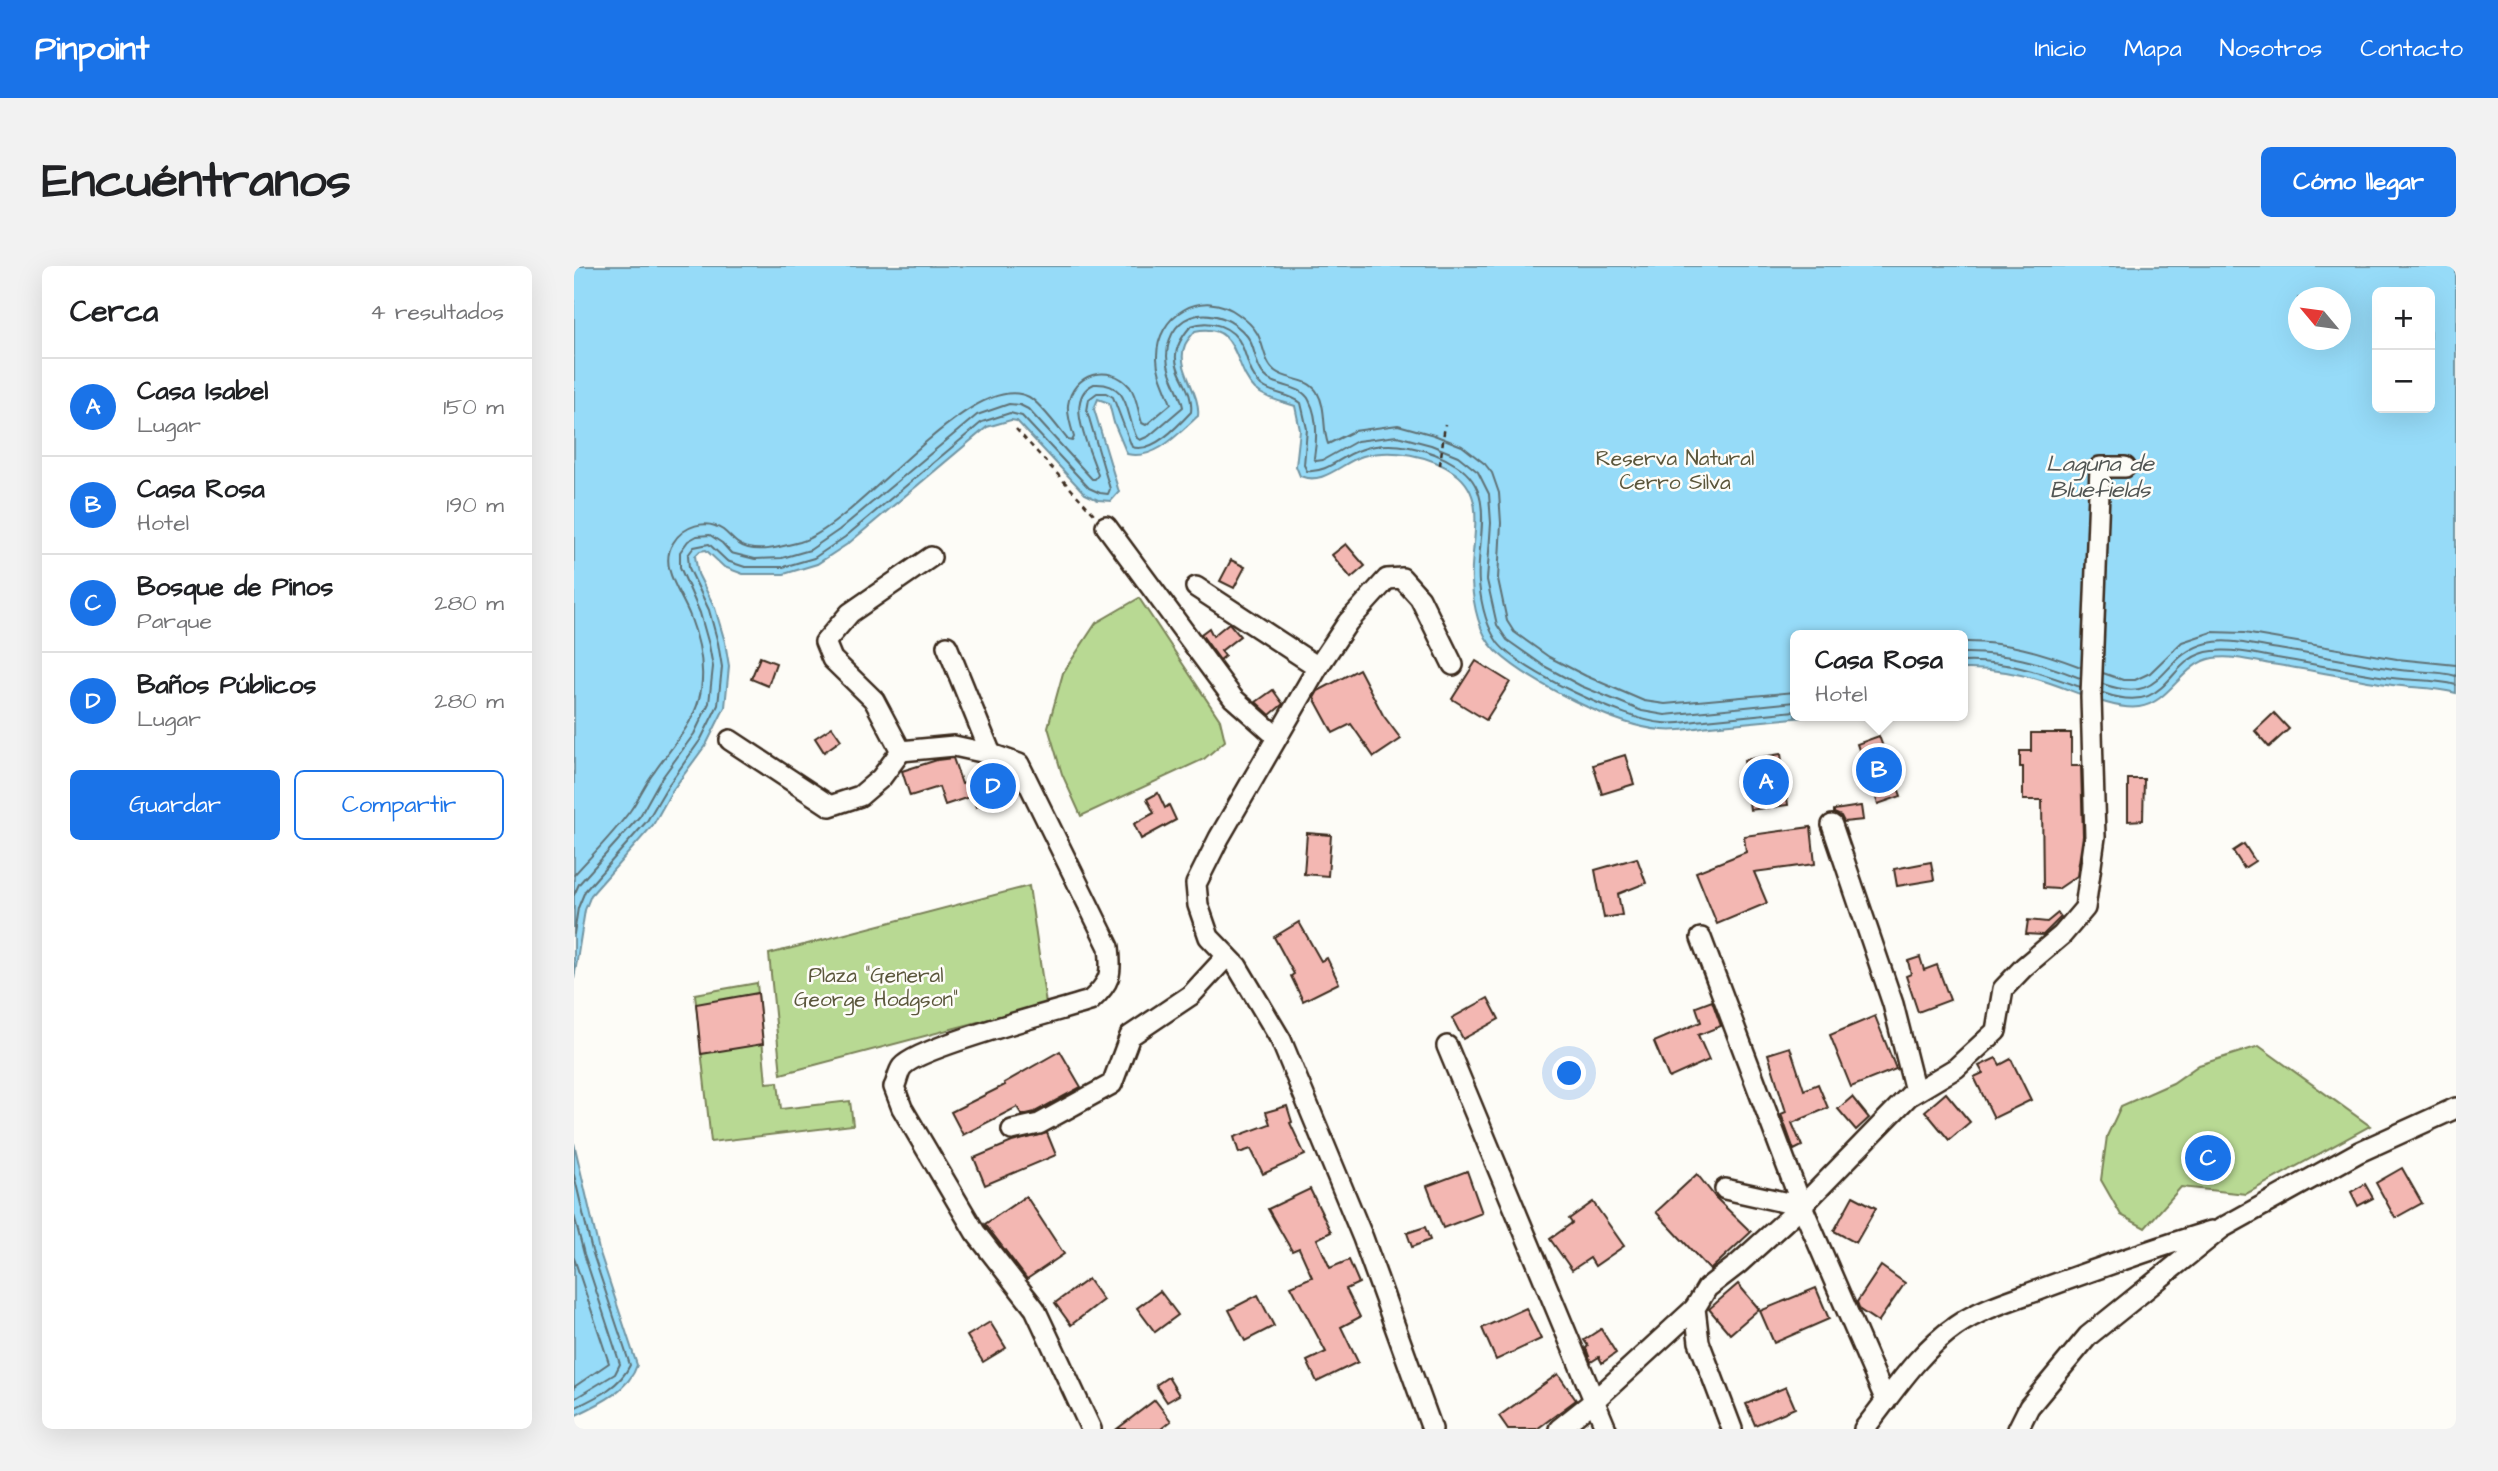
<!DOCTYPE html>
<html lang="es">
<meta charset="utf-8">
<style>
:root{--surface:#fff;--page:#f2f2f2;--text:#202124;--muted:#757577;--line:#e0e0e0;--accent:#1a73e8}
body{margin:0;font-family:"Architects Daughter",sans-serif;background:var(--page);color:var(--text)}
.controls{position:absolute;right:21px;top:21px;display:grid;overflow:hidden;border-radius:10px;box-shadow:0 7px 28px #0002}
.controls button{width:63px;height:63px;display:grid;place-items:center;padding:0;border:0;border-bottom:2px solid var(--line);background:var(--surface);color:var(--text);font:35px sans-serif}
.compass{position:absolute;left:1714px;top:21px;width:63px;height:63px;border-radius:50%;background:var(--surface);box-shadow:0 7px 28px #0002;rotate:299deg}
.you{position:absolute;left:996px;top:808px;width:24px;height:24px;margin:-18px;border:5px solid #fff;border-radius:50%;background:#1a73e8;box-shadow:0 0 0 10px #1a73e833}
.badge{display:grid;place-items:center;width:46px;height:46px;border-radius:50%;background:var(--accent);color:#fff;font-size:23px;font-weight:700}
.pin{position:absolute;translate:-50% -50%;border:4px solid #fff;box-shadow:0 2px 7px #0006}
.popup{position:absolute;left:1216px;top:364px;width:178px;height:91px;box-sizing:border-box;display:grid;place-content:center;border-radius:10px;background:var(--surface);filter:drop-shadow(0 2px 5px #0005);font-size:23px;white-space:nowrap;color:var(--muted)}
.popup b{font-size:26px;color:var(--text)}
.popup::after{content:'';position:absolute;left:50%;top:100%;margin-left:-14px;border:14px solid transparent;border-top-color:var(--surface)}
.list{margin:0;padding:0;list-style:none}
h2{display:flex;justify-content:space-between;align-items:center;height:91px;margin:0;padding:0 28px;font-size:30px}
h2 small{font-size:23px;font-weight:400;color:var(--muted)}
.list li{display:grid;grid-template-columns:46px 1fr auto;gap:21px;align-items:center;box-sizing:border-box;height:98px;padding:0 28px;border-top:2px solid var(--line)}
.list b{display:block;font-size:26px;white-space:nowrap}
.list p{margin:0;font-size:23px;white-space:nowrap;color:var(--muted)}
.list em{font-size:23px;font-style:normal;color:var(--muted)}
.actions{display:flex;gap:14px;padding:21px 28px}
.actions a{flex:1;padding:16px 0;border:2px solid var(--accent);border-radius:10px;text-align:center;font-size:24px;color:var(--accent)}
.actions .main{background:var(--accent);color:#fff}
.map{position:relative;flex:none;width:1882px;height:1163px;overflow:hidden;border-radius:10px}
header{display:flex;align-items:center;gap:42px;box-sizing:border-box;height:98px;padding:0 35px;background:var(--accent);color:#fff}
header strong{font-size:33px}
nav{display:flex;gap:38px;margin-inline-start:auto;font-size:24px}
.intro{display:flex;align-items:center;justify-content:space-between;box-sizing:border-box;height:168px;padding:0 42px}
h1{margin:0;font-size:49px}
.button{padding:18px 32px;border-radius:10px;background:var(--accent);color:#fff;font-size:24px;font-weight:700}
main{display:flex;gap:42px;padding:0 42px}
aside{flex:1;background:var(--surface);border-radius:10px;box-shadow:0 7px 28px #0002}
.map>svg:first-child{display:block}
.green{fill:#b8d993;stroke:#7a8258;stroke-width:2}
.water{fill:#96dbf8;stroke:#7294a1;stroke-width:2;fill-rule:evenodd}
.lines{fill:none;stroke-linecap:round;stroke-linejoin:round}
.shore{stroke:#5f7175;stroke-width:2}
.building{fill:#f3b7b2;stroke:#3b2a1e;stroke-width:2}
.minor-casing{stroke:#3b2a1e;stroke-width:24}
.path{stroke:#3b2a1e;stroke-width:2.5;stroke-dasharray:5 5;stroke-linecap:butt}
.minor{stroke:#fdfcf7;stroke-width:19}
.labels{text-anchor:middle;stroke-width:5;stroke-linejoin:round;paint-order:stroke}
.park-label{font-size:21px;fill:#5a563b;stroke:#fdfcf7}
.water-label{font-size:23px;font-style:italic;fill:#525654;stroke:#fdfcf7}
</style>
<header>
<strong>Pinpoint</strong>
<nav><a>Inicio</a><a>Mapa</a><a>Nosotros</a><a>Contacto</a></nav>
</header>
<div class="intro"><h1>Encuéntranos</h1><a class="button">Cómo llegar</a></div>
<main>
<aside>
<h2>Cerca<small>4 resultados</small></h2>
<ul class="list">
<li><span class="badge">A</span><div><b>Casa Isabel</b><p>Lugar</p></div><em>150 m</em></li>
<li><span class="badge">B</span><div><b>Casa Rosa</b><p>Hotel</p></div><em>190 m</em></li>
<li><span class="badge">C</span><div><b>Bosque de Pinos</b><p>Parque</p></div><em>280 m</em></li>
<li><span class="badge">D</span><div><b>Baños Públicos</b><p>Lugar</p></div><em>280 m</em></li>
</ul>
<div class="actions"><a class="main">Guardar</a><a>Compartir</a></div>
</aside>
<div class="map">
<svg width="1882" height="1163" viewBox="0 0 1882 1163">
<rect width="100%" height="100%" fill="#fdfcf7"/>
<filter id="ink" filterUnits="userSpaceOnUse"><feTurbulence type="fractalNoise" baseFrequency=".0143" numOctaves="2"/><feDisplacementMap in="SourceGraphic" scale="14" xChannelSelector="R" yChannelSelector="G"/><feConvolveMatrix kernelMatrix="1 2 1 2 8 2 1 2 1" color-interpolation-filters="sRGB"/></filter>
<g filter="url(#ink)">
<g class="green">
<polygon points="565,332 646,454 651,475 630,493 507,550 488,508 474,461 489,407 522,357"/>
<polygon points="455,620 472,738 207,808 195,688"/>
<polygon points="183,717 192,817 204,816 207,843 276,835 279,859 137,876 121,728"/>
<polygon points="1685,780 1796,860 1672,928 1607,921 1571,962 1547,949 1527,914 1533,870 1547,840 1599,817 1625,799"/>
</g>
<g class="water">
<path d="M 0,0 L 1882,0 L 1882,427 C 1861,421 1839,422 1818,419 C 1778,413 1738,404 1697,398 C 1679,395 1658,389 1639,392 C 1608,397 1596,437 1565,441 C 1541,445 1496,423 1473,416 C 1445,407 1418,402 1389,403 L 1389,369 L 1221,369 L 1221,450 L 1242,450 C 1207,453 1171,457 1136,460 C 1121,462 1104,466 1088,464 C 1043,461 955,416 922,385 C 905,369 899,338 898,316 C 895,279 916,232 881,207 C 856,189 818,182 789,190 C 768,196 750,220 726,210 L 722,200 L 726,164 L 721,140 C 707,135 692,133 681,123 C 658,101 667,56 621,65 C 618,69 613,74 611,79 C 601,102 627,126 624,150 C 605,167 581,195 553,188 L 540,157 L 535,137 L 524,133 L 520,143 L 545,226 L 537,235 L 524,234 L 511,228 L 443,155 L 437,154 L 413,161 L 275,277 L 243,298 L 210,308 L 169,308 L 150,301 L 132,284 L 126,285 L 121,290 L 124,308 L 141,342 L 151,376 L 155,400 L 151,441 L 133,477 L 98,525 L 79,559 L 17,629 L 11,644 L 0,713 ZM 1803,26 L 1856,26 L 1856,142 L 1803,142 ZM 1724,32 L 1766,32 L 1766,74 L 1724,74 Z"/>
<path d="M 0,877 L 25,984 L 63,1099 C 55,1125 23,1139 0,1150 Z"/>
</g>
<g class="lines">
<g class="shore">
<path d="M 1389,376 C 1431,375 1467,386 1507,401"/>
<path d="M 1389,387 C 1430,386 1468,397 1506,412"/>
<path d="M 1389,396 C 1430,394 1468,407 1506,421"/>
<polyline points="1529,407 1549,414 1561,414 1576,407 1608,376 1638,366 1670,367 1823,393 1882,399"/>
<path d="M 1529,418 C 1593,441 1584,389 1634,377 C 1654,372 1678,379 1698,382 C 1738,388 1778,396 1819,403 C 1839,407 1862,404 1882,410"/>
<path d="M 1529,427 C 1599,452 1590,390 1639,385 C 1660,383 1682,388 1703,392 C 1741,398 1780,406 1818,412 C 1839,415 1862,413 1882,419"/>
<path d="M 0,609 C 19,588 39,568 56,545 C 65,533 71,517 81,505 C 96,483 118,460 125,433 C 132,407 126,376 116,350 C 108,328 84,301 99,277 C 109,260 132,252 149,264 C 158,271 162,279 174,282 C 190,286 210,280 226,276 C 284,259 397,101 455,131 C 466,137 485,163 494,174 L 498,175 L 500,171 C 497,161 493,149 494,139 C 498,108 535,96 556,121 C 563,130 564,146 568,157 L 572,159 L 597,138 C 592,123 583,108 583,92 C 582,49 628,21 664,48 C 671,53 679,60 683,67 C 690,78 690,97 701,105 C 714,115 733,111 743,126 C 753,143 748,162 754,178 L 780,165 L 824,159 L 860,169 L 888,180 L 911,198 L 918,207 L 925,227 L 927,257 L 924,313 L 933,355 L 940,366 L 975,391 L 1012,410 L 1070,435 L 1091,438 L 1221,426"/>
<path d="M 0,629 L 5,618 L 66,550 L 85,516 L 120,468 L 135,437 L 139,401 L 135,379 L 126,347 L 106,301 L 106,286 L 114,275 L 123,270 L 136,269 L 148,277 L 157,287 L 181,293 L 208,292 L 236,284 L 265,264 L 403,149 L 435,138 L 446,139 L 454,143 L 518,213 L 521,213 L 524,209 C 517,185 488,132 520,118 C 557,116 551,148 563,172 L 566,174 L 575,170 L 609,141 C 606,124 593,109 593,90 C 594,42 645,36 673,70 C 682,81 680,98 690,109 C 701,122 727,118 735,134 C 744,151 743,174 740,192 L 742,195 L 749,194 L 783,175 L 823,170 L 857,179 L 884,190 L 904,206 L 915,228 L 917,257 L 913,314 L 923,359 L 933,374 L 970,400 L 1007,420 L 1068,445 L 1091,449 L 1221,436"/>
<path d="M 0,668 L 4,642 L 11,625 L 73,555 L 93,521 L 127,473 L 144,439 L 148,401 L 144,377 L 135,344 L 115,302 L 114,289 L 120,281 L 135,278 L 153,295 L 171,301 L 209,301 L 240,292 L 271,271 L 408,156 L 436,147 L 448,150 L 515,222 L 526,227 L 534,228 L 536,223 L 513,145 L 515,133 L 523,127 L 532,127 L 539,131 L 558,181 C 578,188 604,160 617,146 C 621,112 581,101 617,60 C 636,53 659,60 668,80 C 674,93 675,108 687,119 C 699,129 715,127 727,137 L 733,163 L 730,199 L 733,205 C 754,207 767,190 786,184 C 816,173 856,182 882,199 C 925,226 901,276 905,317 C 907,337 912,360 924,377 C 946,405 1053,455 1089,457 C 1103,459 1118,455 1131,454 C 1161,451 1191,448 1221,445"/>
<path d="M 0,909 L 18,985 L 56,1099 C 46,1121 21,1132 0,1142"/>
<polyline points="0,949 10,988 46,1098 41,1108 0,1133"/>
<polyline points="0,992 35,1097 0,1121"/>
</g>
</g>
<g class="building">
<polygon points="772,278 791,300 777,312 758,289"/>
<polygon points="657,294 671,301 660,322 646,315"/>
<polygon points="655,357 666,370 647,385 651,390 646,394 627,368 635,362 639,370"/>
<polygon points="186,391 202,397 194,420 177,413"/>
<polygon points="902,395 936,416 912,454 878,433"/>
<polygon points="785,403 809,449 827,473 800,491 777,458 759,467 740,432 744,425"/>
<polygon points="699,424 709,438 696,449 682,436"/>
<polygon points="1700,447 1715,463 1695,481 1681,465"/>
<polygon points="258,461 267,474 250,486 241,472"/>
<polygon points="1457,467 1497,467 1497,500 1507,500 1509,570 1503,610 1484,623 1469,622 1468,534 1449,534 1449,501 1446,501 1446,485 1457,485"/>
<polygon points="1305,470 1327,530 1304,538 1283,478"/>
<polygon points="1207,488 1214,539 1176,544 1170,494"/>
<polygon points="1051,489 1060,518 1028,528 1019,499"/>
<polygon points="379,492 388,518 425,504 436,508 444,525 402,541 398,530 371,539 365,521 336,530 328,505 363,494"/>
<polygon points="1554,513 1570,513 1569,554 1554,555"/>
<polygon points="584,527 591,542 595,539 602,554 567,573 560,558 580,547 573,533"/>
<polygon points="1287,540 1289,554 1270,556 1267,550 1260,547 1260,544"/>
<polygon points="1237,561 1241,598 1180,606 1193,637 1143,658 1122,606 1172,586 1170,570"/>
<polygon points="733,567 757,569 754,610 730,608"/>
<polygon points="1670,578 1681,595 1670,602 1659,585"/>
<polygon points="1063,592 1072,617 1044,628 1048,649 1030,652 1021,604"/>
<polygon points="1357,596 1360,614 1323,620 1320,603"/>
<polygon points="1484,647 1487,651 1469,669 1452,668 1454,654 1473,656"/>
<polygon points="725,656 747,695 753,692 765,717 729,735 717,710 720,708 700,671"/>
<polygon points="1346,691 1350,704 1363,699 1376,734 1344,746 1332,710 1337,708 1334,695"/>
<polygon points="184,727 189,778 127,788 122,738"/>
<polygon points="914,732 925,753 889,773 878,752"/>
<polygon points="1138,735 1147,760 1124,769 1135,794 1095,812 1080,776 1127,756 1122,741"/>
<polygon points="1301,750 1322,803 1277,821 1256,769"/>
<polygon points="1216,781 1230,824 1244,818 1254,842 1218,857 1228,880 1220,884 1207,848 1212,846 1194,788"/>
<polygon points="486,785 507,821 461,846 448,849 443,841 389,869 377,846 431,819 430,817"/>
<polygon points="1422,792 1426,799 1437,793 1457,834 1420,852 1400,811 1409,807 1405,800"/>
<polygon points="1372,827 1396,856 1375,874 1351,845"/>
<polygon points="1278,831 1295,852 1282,864 1264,843"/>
<polygon points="713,840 718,856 716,857 731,889 689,908 677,883 665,887 660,871 696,858 692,846"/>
<polygon points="473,867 482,889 411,919 400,892 438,876"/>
<polygon points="1828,902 1848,937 1821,952 1802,917"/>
<polygon points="893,905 908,947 869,962 853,920"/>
<polygon points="1123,908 1142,932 1177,966 1136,1004 1082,946"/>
<polygon points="1791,918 1799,932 1784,940 1777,926"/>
<polygon points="736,923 757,966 743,973 756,1002 775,994 785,1017 772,1023 786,1051 767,1061 784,1096 743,1116 733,1095 752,1086 717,1020 738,1011 725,982 718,985 694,943"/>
<polygon points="452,930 490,988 453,1013 411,958"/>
<polygon points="1279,930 1302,942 1282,977 1260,965"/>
<polygon points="1019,936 1050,980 1021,1000 1016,992 998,1004 976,973 998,957 995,953"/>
<polygon points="851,961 856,974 838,981 833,967"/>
<polygon points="1307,1000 1331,1017 1304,1056 1286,1044 1283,1036"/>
<polygon points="514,1013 529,1034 497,1059 481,1037"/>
<polygon points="1164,1018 1185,1043 1156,1068 1135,1043"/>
<polygon points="1242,1022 1255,1053 1200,1077 1186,1045"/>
<polygon points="586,1025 604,1049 581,1066 563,1042"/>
<polygon points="684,1029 700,1060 671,1075 655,1044"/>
<polygon points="952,1042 967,1073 922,1094 908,1062"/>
<polygon points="416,1056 432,1082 409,1096 393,1070"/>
<polygon points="1027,1063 1042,1087 1028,1097 1025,1091 1017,1096 1012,1082 1014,1080 1010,1074"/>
<polygon points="984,1108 1002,1134 963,1163 934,1163 925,1150"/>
<polygon points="594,1111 605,1129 593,1136 582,1119"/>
<polygon points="1212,1121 1221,1142 1181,1159 1172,1138"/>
<polygon points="581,1134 597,1155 587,1163 543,1163"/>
</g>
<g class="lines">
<g class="minor-casing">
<g id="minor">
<polyline points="532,260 659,432 703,471"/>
<polyline points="622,321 744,401 774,356 813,313 828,312 846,332 879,399"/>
<polyline points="744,401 645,572 622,618 624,639 635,671 663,700 707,774 789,972 858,1163"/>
<polyline points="156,474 256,540 286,530 307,512 327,485 300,434 258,393 251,376 276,347 357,291"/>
<polyline points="327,485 380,480 417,488 373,380"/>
<path d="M 417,488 L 445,498 L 535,681 C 538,708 537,716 516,735 C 484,745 344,781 328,801 C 324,806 323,816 320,821 L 328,842 L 401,966 L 461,1043 L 517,1163"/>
<polyline points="1258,559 1319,738 1341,825"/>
<polyline points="1127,672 1228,940 1312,1135"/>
<polyline points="873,780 1032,1163"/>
<polyline points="438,864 465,858 538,818 556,770 617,729 653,690"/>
<polyline points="1151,923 1228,940"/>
<polyline points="985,1163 1020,1135 1121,1042"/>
<polyline points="1158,1163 1125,1076 1121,1042 1133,1022 1164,998 1228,940 1335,830 1382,802 1422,765 1429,723 1450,701 1488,669 1511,642 1521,571 1517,431 1526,201 1551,201"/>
<path d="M 1290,1163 C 1318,1128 1345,1085 1382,1060 C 1408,1042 1441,1033 1470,1022 C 1525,1002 1580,982 1637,965"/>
<polyline points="1444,1163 1455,1141 1514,1070 1648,962 1785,886 1882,842"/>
</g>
</g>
<g class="path">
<polyline points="442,163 520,248"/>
<polyline points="866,199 871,158"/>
</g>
<use href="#minor" class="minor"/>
</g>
</g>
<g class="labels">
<g class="park-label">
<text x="1101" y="199">Reserva Natural<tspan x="1101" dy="24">Cerro Silva</tspan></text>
<text x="302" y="716">Plaza "General<tspan x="302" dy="24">George Hodgson"</tspan></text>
</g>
<g class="water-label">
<text x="1526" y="205">Laguna de<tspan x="1526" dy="26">Bluefields</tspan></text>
</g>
</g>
</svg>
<div class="controls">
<button>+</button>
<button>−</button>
</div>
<svg class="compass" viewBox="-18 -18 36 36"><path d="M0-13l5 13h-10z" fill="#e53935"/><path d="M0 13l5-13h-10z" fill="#757577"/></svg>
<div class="you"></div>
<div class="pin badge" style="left:1192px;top:516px">A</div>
<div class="pin badge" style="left:1305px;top:504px">B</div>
<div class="popup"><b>Casa Rosa</b>Hotel</div>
<div class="pin badge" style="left:1634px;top:892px">C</div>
<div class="pin badge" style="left:419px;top:520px">D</div>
</div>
</main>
